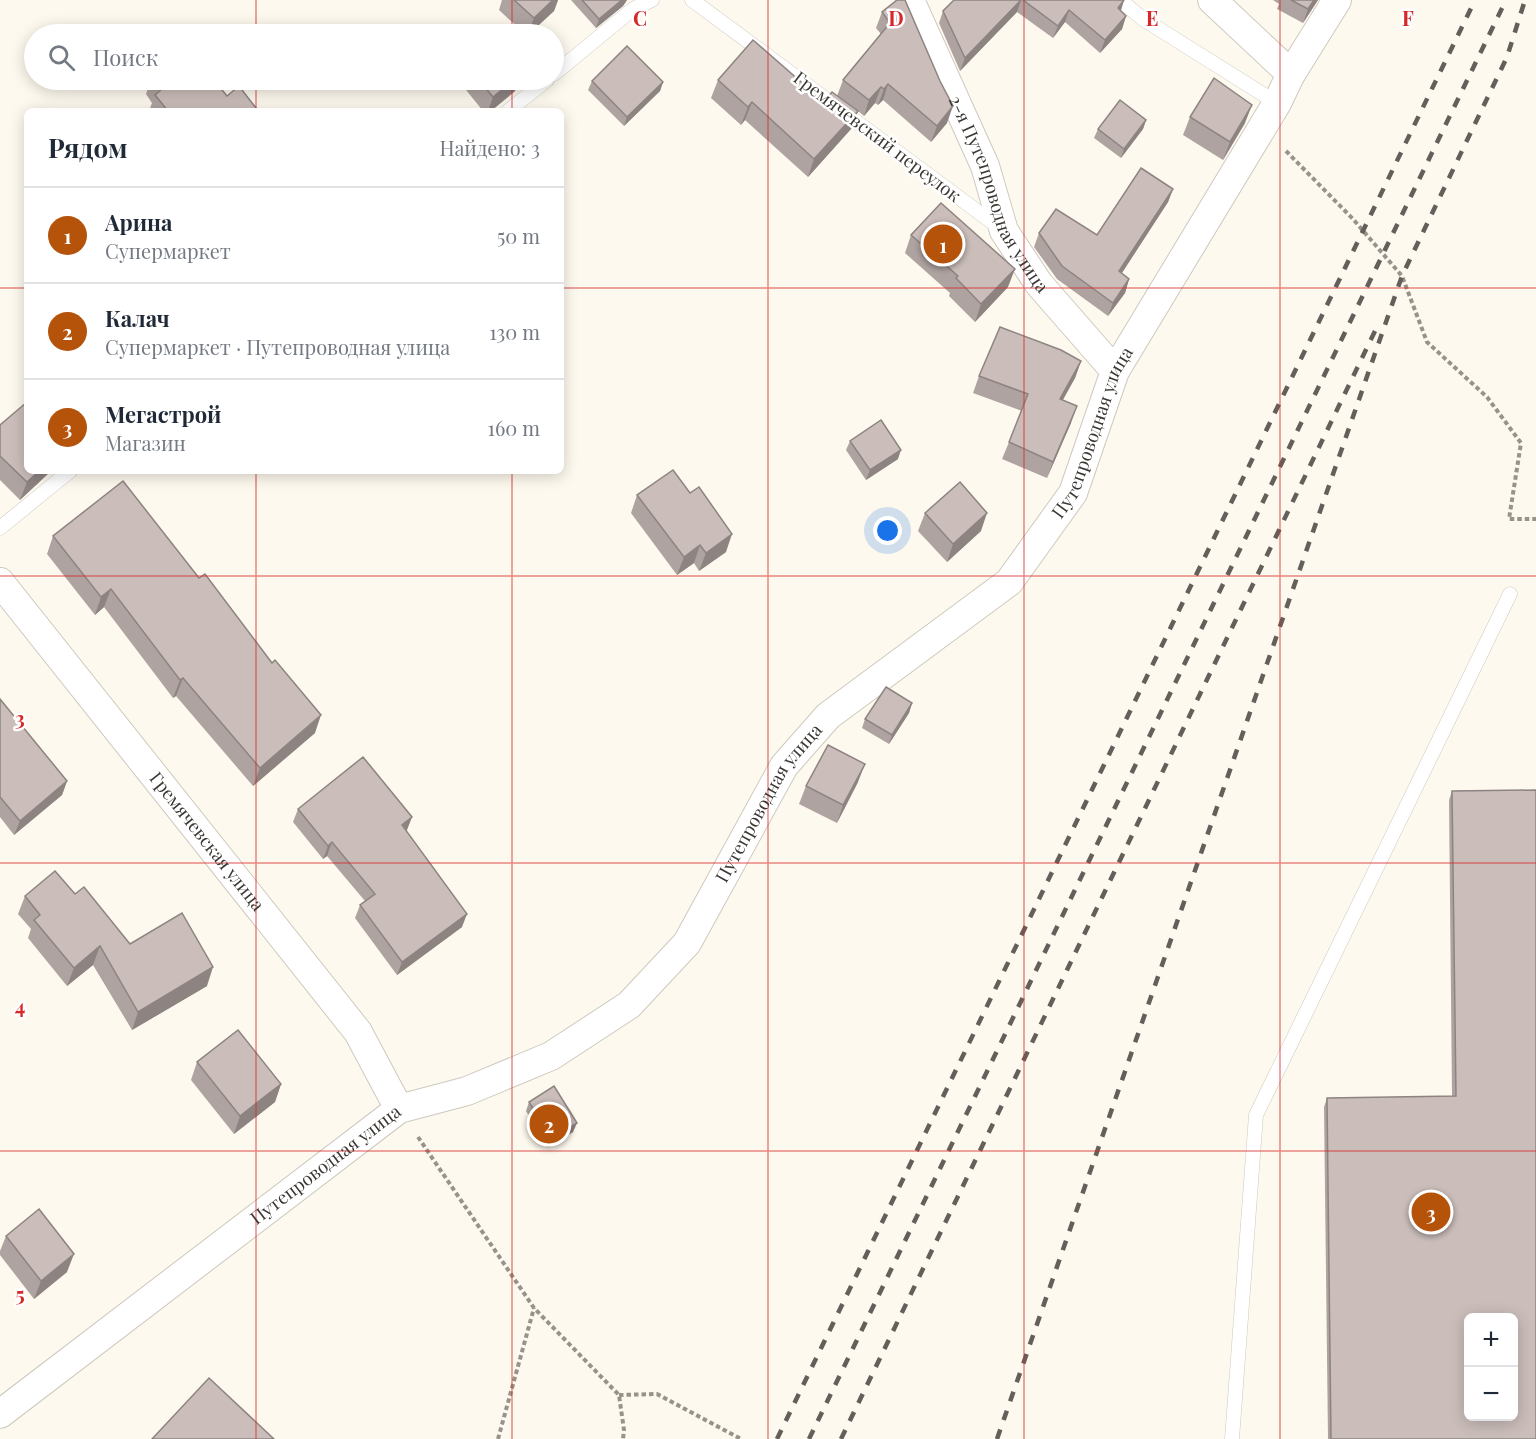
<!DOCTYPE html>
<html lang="ru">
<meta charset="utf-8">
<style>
:root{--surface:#fff;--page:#f6f6f7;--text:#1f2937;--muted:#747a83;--line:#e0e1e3;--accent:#b45309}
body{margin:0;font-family:"Playfair Display",serif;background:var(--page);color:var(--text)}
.controls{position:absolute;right:18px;bottom:18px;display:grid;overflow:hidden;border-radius:9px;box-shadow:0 3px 15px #0003}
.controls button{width:54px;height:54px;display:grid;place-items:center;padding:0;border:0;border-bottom:2px solid var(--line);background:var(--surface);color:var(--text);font:30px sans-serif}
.you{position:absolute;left:888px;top:531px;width:21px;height:21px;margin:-15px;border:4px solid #fff;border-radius:50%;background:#1a73e8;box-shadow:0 0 0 9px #1a73e833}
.badge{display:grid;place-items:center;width:39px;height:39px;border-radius:50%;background:var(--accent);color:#fff;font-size:20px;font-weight:700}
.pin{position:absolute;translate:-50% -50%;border:3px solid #fff;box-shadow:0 2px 6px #0006}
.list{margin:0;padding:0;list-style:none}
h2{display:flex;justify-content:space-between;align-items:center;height:78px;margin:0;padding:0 24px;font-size:26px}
h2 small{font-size:20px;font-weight:400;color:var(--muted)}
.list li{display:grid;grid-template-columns:39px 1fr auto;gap:18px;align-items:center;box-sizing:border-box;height:96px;padding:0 24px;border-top:2px solid var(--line)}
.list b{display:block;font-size:22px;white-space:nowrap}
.list p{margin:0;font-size:20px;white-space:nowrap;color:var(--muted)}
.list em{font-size:20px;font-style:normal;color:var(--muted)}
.icon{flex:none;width:33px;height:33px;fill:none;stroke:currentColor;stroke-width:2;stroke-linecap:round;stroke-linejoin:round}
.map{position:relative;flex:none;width:1536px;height:1439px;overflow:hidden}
.search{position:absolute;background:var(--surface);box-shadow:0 3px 15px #0003;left:24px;top:24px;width:540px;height:66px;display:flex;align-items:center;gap:15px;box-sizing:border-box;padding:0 21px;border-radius:33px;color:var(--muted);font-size:22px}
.panel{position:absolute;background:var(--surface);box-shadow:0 3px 15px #0003;left:24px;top:108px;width:540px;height:366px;border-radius:9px}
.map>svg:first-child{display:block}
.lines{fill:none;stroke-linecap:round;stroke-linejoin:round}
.lane-casing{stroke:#cec9bf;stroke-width:15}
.street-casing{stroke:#cec9bf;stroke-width:30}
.path{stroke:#97938b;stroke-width:4;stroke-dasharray:4.5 3;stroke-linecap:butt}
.lane{stroke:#fff;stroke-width:14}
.street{stroke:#fff;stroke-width:28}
.rail{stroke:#635f5a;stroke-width:4.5;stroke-dasharray:10 10;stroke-linecap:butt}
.wall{fill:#aea3a0}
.shaded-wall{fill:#8d8482}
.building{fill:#cabdba;stroke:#8d8482;stroke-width:1.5;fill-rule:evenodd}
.grid{fill:none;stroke:#d62828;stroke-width:1.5;stroke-opacity:0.55}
.labels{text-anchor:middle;stroke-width:5;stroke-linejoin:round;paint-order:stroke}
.street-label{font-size:18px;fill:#3b3834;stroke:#fff}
.grid-label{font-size:20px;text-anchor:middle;font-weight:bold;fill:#d62828;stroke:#fff;stroke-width:5;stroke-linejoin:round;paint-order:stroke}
</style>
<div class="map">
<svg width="1536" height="1439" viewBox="0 0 1536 1439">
<rect width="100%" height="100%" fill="#fef9ee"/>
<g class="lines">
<g class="lane-casing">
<g id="lane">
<polyline points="692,0 1000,228"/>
<polyline points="1120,0 1143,19 1277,103"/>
<polyline points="554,74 633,9 652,0"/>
<polyline points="508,111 547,80"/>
<polyline points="0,528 70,471"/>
<polyline points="1232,1439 1256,1115 1510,594"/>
</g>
</g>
<g class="street-casing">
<g id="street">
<path id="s1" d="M 910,0 L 985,166 L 1004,231 L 1039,284 L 1115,371"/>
<polyline points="1212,0 1291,74"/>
<path id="s2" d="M 0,582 L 358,1032 L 399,1109"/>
<path id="s3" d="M 0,1414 L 399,1109 L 467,1091 L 551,1056 L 629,1005 L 687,943 L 784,766 L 828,716 L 1009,582 L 1073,493 L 1115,371 L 1277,103 L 1291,74 L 1337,0"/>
</g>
</g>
<g class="path">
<polyline points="1286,151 1353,219 1402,276 1427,342 1487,397 1521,443 1509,519 1536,519"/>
<polyline points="418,1137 534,1308 619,1395 624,1430 623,1439"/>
<polyline points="619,1395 657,1394 741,1439"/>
<polyline points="498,1439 534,1308"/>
</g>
<use href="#lane" class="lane"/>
<use href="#street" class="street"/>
<g class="rail">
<polyline points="777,1439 1475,0"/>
<polyline points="809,1439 1506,0"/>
<polyline points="841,1439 1375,331"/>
<polyline points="997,1439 1402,276 1507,57 1525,0"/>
</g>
</g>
<g class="wall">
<polygon points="502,0 558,0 554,11 529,34 525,34 499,10"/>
<polygon points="571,0 627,0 623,6 596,28"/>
<polygon points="897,0 947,123 931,142 883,100 878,105 875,103 864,116 858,111 851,129 808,177 745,120 741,125 711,98 718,80 824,102 837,96 843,80 881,34 876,28 882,12"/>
<polygon points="954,0 1124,0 1121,11 1126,16 1122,29 1100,53 1065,22 1053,38 1017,12 960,71 939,23 943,11"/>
<polygon points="1273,0 1318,0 1303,23 1277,9 1279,4"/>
<polygon points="151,80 214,80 227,96 256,108 255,111 149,111 152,103 146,94"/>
<polygon points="458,80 519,80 515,91 491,111 483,111"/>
<polygon points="592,81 663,82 660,91 624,126 588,90"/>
<polygon points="1190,117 1245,123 1223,160 1183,135"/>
<polygon points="1146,120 1143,129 1121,158 1094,138 1098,129"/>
<polygon points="1173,189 1168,202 1122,273 1129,279 1125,293 1108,316 1057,279 1034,247 1039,233 1097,235"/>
<polygon points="911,235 1008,287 975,322 949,296 950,293 905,253"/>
<polygon points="1081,361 1075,378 1063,400 1071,423 1047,478 1002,459 1022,411 973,393 979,376"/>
<polygon points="0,425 51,471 20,500 0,480"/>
<polygon points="850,441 898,459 866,480 846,450"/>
<polygon points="637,495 726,552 699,571 694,563 677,575 631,513"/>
<polygon points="925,513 981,531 947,562 918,531"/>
<polygon points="53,536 315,733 253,786 176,696 173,698 104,607 95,615 47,554"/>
<polygon points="0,699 67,781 62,795 14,835 0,817"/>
<polygon points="912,703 909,713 889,744 862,728 865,719"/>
<polygon points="858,782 837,823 799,804 806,786"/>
<polygon points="1452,791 1536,1439 1328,1439 1324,1107 1327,1098 1452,1096 1449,800"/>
<polygon points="298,809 412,817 406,831 462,927 397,975 355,918 360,905 365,901 327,856 323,859 293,822"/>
<polygon points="75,894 130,944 207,986 132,1030 93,965 67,986 28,938 31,929 18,914 25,896"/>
<polygon points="197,1062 281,1084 275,1102 234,1134 191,1080"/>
<polygon points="529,1102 573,1132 548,1147 526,1111"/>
<polygon points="6,1236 67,1272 34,1299 0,1255 0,1251"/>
</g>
<g class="shaded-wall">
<polygon points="553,0 558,0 554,11 529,34 528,34 534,18"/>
<polygon points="622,0 627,0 623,6 596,28 599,19"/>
<polygon points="1021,0 1017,12 960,71 965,58"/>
<polygon points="1124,0 1120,12 1118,8"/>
<polygon points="1314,0 1318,0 1303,23 1308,9"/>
<polygon points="1069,10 1065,22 1053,38 1058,26"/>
<polygon points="1126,16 1122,29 1100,53 1105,40"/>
<polygon points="514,80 519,80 515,91 491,111 488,111 493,97"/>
<polygon points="663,82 660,91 624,126 627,117"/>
<polygon points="888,84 883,100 878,105 884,89"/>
<polygon points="881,87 875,103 864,116 869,100"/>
<polygon points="752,102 745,120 741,125 748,107"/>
<polygon points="1252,105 1245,123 1223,160 1230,142"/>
<polygon points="953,106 947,123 931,142 937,126"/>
<polygon points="858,111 851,129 808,177 814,159"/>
<polygon points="1146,120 1143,129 1121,158 1124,149"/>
<polygon points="1173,189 1168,202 1114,285 1119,271"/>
<polygon points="1015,269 1008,287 975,322 981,304"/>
<polygon points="1129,279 1125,293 1108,316 1113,303"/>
<polygon points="1081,361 1075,378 1054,415 1060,399"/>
<polygon points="1077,406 1071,423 1047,478 1053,462"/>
<polygon points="901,450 898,459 866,480 870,470"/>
<polygon points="39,471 51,471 20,500 27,482"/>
<polygon points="987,513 981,531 947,562 953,544"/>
<polygon points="732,534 726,552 699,571 706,553"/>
<polygon points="700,545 694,563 677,575 684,557"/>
<polygon points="111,589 104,607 95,615 101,597"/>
<polygon points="183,678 176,696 173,698 180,680"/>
<polygon points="912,703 909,713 889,744 892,735"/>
<polygon points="321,715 315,733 253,786 260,768"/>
<polygon points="865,764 858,782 837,823 843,805"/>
<polygon points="67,781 62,795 14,835 20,821"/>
<polygon points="412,817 407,830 397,838 402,825"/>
<polygon points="332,842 327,856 323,859 328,846"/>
<polygon points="467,914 462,927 397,975 402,962"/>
<polygon points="100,946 93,965 67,986 74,968"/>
<polygon points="213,967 207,986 132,1030 138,1012"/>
<polygon points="281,1084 275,1102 234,1134 240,1116"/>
<polygon points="577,1123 573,1132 548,1147 552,1138"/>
<polygon points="74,1254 67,1272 34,1299 41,1281"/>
</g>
<g class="building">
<polygon points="514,0 553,0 534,18"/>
<polygon points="582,0 622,0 599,19"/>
<polygon points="897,0 905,0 940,81 953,106 937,126 888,84 884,89 881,87 869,100 843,80 890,23 882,12"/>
<polygon points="954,0 1021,0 965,58 943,11"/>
<polygon points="1023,0 1124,0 1118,8 1126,16 1105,40 1069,10 1058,26"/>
<polygon points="1291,0 1314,0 1308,9"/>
<polygon points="753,40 824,102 832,92 858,111 814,159 752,102 748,107 718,80"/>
<polygon points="627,46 663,82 627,117 592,81"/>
<polygon points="1214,78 1252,105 1230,142 1190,117"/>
<polygon points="155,80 214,80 227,96 239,86 256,108 253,111 168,111 155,95 162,89"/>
<polygon points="479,80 514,80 493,97"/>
<polygon points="1120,100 1146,120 1124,149 1098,129"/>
<polygon points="1141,168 1173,189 1119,271 1129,279 1113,303 1062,266 1039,233 1056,209 1097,235"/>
<polygon points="941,203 1015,269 981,304 956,278 958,276 911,235"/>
<polygon points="1000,327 1061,350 1081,361 1060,399 1077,406 1053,462 1009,442 1028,394 979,376"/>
<polygon points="27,402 27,471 39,471 27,482 0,456 0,425"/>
<polygon points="881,420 901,450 870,470 850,441"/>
<polygon points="673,470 690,493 699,487 732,534 706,553 700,545 684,557 637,495"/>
<polygon points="123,481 199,578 205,574 272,663 275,660 321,715 260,768 183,678 180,680 111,589 101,597 53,536"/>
<polygon points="960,482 987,513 953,544 925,513"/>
<polygon points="886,687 912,703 892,735 865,719"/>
<polygon points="0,699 67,781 20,821 0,797"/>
<polygon points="828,745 865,764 843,805 806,786"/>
<polygon points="363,757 412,817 402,825 467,914 402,962 360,905 375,894 332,842 328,846 298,809"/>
<path d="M 1536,790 L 1536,1439 L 1331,1439 L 1327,1098 L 1456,1096 L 1452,791 ZM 1468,1317 L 1514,1317 L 1514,1416 L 1468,1416 Z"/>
<polygon points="55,871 75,894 84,887 130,944 182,913 213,967 138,1012 100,946 74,968 34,920 40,915 25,896"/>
<polygon points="238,1030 281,1084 240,1116 197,1062"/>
<polygon points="554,1086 577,1123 552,1138 529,1102"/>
<polygon points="39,1209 74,1254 41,1281 6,1236"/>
<polygon points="209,1378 274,1439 152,1439"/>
</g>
<path class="grid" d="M 256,0 L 256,34M 512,0 L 512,34M 768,0 L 768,1439M 1024,0 L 1024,1439M 1280,0 L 1280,1439M 256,80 L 256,111M 512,80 L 512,111M 0,288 L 27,288M 561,288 L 1536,288M 256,471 L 256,1439M 512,471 L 512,1439M 0,576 L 1536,576M 0,863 L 1536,863M 0,1151 L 1536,1151"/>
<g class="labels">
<g class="street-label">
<text transform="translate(877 137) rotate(37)" y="6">Гремячевский переулок</text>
<text dy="6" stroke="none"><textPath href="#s1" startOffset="214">2-я Путепроводная улица</textPath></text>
<text dy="6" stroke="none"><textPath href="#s3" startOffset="1508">Путепроводная улица</textPath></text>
<text dy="6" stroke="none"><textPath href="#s3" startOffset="1004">Путепроводная улица</textPath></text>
<text dy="6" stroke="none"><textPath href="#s2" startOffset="332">Гремячевская улица</textPath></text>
<text dy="6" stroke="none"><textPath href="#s3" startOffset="410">Путепроводная улица</textPath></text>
</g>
</g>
<g class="grid-label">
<text x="640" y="26">C</text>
<text x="896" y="26">D</text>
<text x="1152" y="26">E</text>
<text x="1408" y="26">F</text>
<text x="20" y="726">3</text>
<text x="20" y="1014">4</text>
<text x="20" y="1302">5</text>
</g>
</svg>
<div class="controls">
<button>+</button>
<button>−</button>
</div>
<div class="you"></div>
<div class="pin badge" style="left:943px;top:244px">1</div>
<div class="pin badge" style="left:549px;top:1124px">2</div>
<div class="pin badge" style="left:1431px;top:1212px">3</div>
<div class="search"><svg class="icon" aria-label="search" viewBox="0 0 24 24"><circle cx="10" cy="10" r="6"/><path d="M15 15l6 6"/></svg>Поиск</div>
<section class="panel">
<h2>Рядом<small>Найдено: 3</small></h2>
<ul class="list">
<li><span class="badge">1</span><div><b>Арина</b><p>Супермаркет</p></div><em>50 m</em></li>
<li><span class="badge">2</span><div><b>Калач</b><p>Супермаркет · Путепроводная улица</p></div><em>130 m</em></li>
<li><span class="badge">3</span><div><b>Мегастрой</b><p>Магазин</p></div><em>160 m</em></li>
</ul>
</section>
</div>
